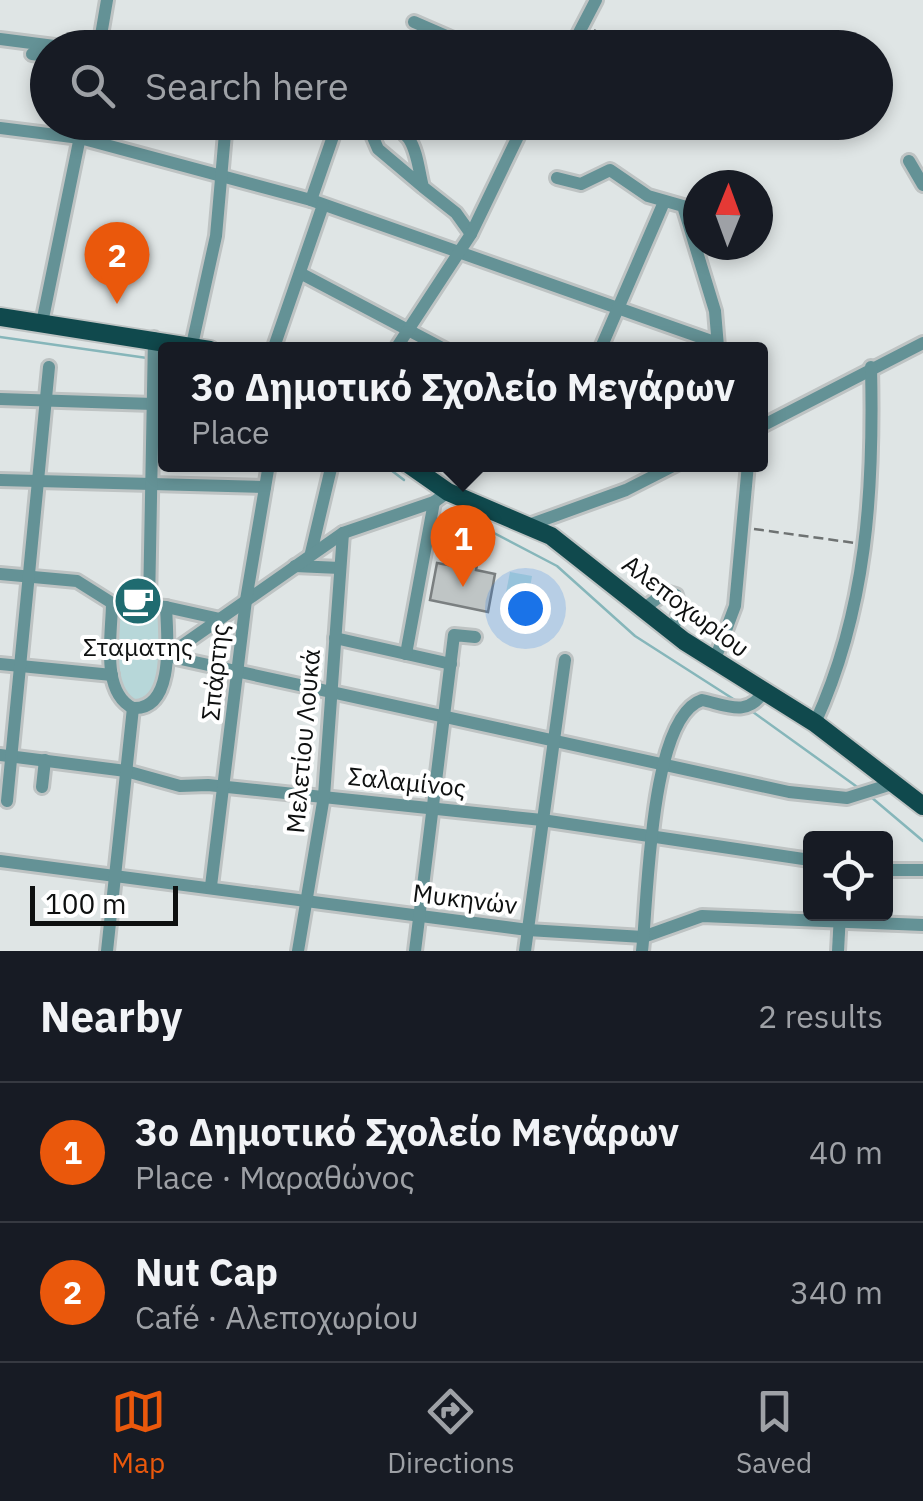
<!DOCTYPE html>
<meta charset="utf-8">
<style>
:root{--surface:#171b24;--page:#242831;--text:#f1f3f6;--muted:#9ea1a6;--line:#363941;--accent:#ea580c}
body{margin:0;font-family:"IBM Plex Sans",sans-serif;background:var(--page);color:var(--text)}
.controls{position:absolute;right:30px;bottom:30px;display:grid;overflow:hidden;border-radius:10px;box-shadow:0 5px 15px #0003}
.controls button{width:90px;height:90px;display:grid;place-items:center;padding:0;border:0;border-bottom:2px solid var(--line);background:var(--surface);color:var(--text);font:50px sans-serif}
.compass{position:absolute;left:683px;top:170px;width:90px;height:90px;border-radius:50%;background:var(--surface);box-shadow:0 5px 15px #0003;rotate:1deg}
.scale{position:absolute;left:30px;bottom:25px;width:148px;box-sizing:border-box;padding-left:10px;border:5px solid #0e1010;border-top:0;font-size:28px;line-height:35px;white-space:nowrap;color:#0e1010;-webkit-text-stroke:8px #fff;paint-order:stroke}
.you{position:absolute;left:525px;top:608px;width:35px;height:35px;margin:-25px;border:8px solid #fff;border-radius:50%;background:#1a73e8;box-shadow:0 0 0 15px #1a73e833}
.badge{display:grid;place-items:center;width:65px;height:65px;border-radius:50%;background:var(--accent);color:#fff;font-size:32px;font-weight:700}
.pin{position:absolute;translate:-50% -82px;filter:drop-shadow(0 2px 5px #0008)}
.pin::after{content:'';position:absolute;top:52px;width:35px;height:30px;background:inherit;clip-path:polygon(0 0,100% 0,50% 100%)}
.popup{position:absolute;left:158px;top:342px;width:610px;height:130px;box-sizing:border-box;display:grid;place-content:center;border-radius:10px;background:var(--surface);filter:drop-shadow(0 2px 8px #0005);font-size:32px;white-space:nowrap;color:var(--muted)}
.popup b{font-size:38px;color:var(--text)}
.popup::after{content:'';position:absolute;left:50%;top:100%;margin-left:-20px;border:20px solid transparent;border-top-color:var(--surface)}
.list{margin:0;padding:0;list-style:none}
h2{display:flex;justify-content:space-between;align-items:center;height:130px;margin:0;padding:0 40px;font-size:42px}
h2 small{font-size:32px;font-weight:400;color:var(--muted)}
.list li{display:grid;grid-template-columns:65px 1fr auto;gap:30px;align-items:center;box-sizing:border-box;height:140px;padding:0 40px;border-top:2px solid var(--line)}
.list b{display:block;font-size:38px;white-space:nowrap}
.list p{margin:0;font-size:32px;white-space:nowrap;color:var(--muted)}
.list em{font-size:32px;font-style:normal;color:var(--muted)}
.icon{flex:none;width:55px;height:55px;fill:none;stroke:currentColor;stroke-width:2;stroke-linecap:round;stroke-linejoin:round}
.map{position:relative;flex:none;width:923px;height:951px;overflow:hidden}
.search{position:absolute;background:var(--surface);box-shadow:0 5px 15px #0003;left:30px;right:30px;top:30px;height:110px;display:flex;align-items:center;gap:25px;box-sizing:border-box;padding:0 35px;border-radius:55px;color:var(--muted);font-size:38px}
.sheet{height:410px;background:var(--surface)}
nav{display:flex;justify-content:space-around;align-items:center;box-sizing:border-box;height:140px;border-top:2px solid var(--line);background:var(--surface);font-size:28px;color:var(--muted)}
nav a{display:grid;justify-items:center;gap:5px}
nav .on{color:var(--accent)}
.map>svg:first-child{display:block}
.green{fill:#b7d7d9}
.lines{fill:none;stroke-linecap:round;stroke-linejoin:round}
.stream{stroke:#86b6ba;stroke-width:2.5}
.building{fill:#bfc5c5;stroke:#7a7f80;stroke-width:2.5}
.minor-casing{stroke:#bec3c3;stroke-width:18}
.major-casing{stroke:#bec3c3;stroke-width:22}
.path{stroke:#6e7272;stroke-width:2.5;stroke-dasharray:10 5;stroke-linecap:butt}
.minor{stroke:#649296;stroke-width:12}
.major{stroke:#10494d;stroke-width:18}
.labels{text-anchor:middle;stroke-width:8;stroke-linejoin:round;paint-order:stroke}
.street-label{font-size:25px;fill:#0e1010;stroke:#fff}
.poi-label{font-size:25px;fill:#0e1010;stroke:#fff}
</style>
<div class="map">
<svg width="923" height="951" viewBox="0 0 923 951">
<rect width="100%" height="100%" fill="#dfe5e5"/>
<g class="green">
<polygon points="510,572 532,576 525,617 502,613"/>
<polygon points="116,605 164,608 166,656 157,693 134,705 117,689"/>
</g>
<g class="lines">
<g class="stream">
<polyline points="0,337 147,358"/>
<polyline points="383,464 404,480"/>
<polyline points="450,510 557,566 635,636 738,702"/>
<polyline points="753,712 860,789"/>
<polyline points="871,797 923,841"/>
</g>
</g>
<polygon class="building" points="439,531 482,542 476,570 495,574 488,612 430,600 437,563 465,568 468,551 437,542"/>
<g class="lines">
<g class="minor-casing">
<g id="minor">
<polyline points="414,22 474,48"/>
<polyline points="0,39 70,48"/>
<polyline points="100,40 181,48"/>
<polyline points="99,47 107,0"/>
<polyline points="571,48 596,0"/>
<polyline points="32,54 48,56"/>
<polyline points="0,128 80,138 311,200 717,343"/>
<polyline points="909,161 923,185"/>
<polyline points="557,178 581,184 610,170 648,196 683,206 715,311 718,347"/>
<path d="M 423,187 L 378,149 L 372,135 L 375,129 C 417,119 416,161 423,187 L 456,213 L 471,234"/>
<polyline points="311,200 338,122"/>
<polyline points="300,273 446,350"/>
<polyline points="42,323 83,122"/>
<polyline points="192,345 216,236 226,122"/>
<polyline points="273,350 323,205"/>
<polyline points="395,350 471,234 525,122"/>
<polyline points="600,350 664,202"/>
<polyline points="0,399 153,404"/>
<polyline points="760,427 923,343"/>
<polyline points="0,480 265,487"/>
<polyline points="529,525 626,490 677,464"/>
<polyline points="311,553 332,464"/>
<polyline points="295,566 340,568"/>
<polyline points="0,574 77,581 112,603 166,607 220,619"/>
<path d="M 112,603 C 112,633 100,692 133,708 C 176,710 167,634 166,607"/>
<polyline points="149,605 154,338"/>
<polyline points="643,609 666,592 676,595 680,610 672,631"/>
<polyline points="335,638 451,664"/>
<polyline points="406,654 434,502"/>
<polyline points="167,656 789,792 847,798 895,783"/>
<polyline points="167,656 343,533 434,502 448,492"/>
<polyline points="714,662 735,606 748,464"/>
<polyline points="0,664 112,675"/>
<path d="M 815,723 C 867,610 874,490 871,367"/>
<polyline points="0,755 126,771 180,786 208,785 542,820 810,860"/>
<polyline points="42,787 45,760"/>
<polyline points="7,801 49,367"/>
<polyline points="0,861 528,930 643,937 702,916 923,925"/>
<polyline points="886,870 923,870"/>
<polyline points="211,886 246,600 269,464"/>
<polyline points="107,951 133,708"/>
<polyline points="298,951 324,796 343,533"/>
<polyline points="415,951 454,635 475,637"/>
<polyline points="525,951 565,660"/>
<path d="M 642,951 C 648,901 649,717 702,700 C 726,705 748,718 764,691"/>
<polyline points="838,951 840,914"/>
</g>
</g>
<g class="major-casing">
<g id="major">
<polyline points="0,317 210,350"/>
<polyline points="408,464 448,492 551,536 684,641 815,723 923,806"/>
</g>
</g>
<g class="path">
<polyline points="594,30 624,48"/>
<polyline points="754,529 855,543"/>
</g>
<use href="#minor" class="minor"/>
<use href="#major" class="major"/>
</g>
<defs>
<g id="cafe-disc" transform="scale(2.5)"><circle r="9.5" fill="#1f6b70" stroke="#fff"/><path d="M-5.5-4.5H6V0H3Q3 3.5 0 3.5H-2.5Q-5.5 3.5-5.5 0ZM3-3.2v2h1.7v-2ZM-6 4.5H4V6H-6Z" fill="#fff"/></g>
</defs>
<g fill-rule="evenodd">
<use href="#cafe-disc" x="138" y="601"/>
</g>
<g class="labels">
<g class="street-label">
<text transform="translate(686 606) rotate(37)" y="9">Αλεποχωρίου</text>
<text transform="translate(215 672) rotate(-84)" y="9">Σπάρτης</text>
<text transform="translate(303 741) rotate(-85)" y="9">Μελετίου Λουκά</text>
<text transform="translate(407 782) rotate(6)" y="9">Σαλαμίνος</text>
<text transform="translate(465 899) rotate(7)" y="9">Μυκηνών</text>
</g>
<g class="poi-label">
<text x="138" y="656">Σταματης</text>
</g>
</g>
</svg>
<div class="controls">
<button><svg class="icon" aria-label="locate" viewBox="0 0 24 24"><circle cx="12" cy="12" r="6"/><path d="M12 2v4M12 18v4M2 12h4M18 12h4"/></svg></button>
</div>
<svg class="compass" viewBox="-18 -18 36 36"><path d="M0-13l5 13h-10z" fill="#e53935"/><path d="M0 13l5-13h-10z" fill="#9ea1a6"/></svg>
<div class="scale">100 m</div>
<div class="you"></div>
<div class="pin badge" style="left:463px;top:587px">1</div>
<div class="popup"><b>3ο Δημοτικό Σχολείο Μεγάρων</b>Place</div>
<div class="pin badge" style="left:117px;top:304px">2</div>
<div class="search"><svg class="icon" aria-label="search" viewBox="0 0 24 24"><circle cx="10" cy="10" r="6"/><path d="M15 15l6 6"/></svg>Search here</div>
</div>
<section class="sheet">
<h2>Nearby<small>2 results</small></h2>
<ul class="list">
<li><span class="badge">1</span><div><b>3ο Δημοτικό Σχολείο Μεγάρων</b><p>Place · Μαραθώνος</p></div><em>40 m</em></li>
<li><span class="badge">2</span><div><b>Nut Cap</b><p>Café · Αλεποχωρίου</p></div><em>340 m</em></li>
</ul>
</section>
<nav>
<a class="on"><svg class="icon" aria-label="map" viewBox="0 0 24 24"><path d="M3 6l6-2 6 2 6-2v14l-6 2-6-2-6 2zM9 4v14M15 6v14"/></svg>Map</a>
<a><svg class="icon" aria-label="directions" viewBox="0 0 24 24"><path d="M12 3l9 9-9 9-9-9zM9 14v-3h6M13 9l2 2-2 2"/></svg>Directions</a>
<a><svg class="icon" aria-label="saved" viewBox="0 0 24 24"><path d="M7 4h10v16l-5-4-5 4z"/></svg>Saved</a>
</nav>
